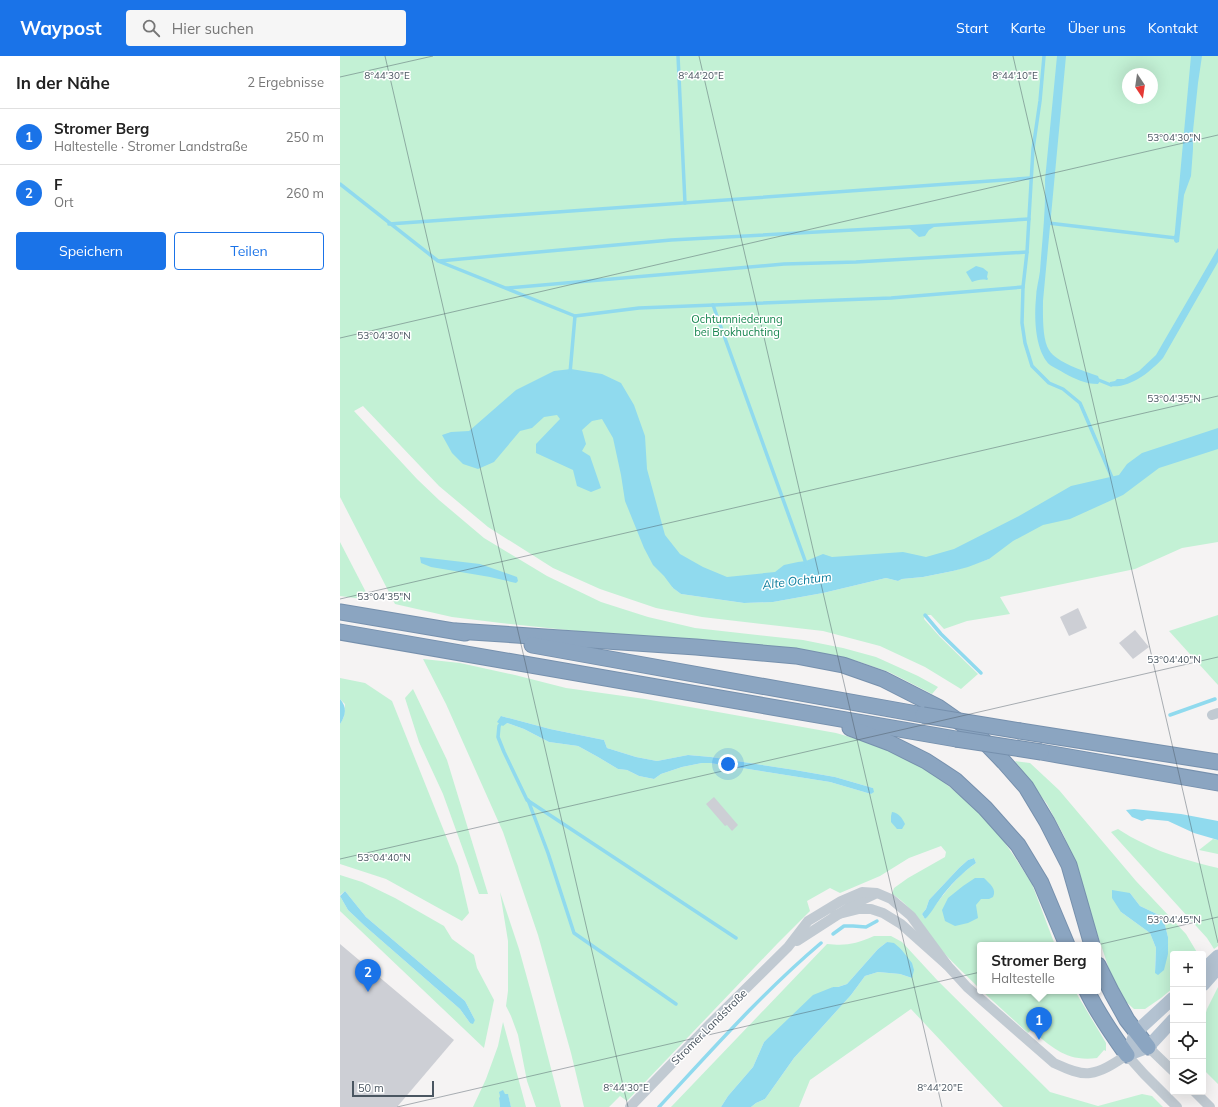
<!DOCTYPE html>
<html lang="de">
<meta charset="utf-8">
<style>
:root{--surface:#fff;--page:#f6f6f6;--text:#222;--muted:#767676;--line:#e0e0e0;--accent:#1a73e8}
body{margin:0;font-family:Mulish,sans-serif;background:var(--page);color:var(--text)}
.controls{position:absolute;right:12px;bottom:12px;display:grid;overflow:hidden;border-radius:4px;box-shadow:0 4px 16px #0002}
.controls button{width:36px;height:36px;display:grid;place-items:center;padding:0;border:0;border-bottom:1px solid var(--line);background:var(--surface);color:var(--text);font:20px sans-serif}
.compass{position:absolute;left:782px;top:12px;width:36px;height:36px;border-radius:50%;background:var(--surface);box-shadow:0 4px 16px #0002;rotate:167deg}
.scale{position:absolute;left:12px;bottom:10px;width:82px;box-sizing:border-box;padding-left:4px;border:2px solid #4a5661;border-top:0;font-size:11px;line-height:14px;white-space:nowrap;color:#4a5661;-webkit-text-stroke:3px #fff;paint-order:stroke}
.you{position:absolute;left:388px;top:708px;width:14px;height:14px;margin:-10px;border:3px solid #fff;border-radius:50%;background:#1a73e8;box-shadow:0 0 0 6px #1a73e833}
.badge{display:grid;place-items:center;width:26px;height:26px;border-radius:50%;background:var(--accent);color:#fff;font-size:13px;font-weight:700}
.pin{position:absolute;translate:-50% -33px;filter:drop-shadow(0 1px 2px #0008)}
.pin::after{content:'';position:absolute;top:21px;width:14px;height:12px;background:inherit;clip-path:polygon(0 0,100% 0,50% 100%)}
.popup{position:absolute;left:637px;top:886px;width:124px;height:52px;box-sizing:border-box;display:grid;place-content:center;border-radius:4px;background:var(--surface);filter:drop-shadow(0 1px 3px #0005);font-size:13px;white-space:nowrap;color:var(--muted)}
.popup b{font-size:15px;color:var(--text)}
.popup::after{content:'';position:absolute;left:50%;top:100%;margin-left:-8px;border:8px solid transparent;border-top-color:var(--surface)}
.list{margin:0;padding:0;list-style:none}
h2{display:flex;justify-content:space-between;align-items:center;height:52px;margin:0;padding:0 16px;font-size:17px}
h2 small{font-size:13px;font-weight:400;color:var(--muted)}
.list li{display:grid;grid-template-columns:26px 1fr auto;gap:12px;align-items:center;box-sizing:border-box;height:56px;padding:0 16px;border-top:1px solid var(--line)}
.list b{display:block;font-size:15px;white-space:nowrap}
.list p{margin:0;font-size:13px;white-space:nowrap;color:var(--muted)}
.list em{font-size:13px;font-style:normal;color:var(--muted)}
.actions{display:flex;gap:8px;padding:12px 16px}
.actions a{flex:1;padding:9px 0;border:1px solid var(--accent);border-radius:4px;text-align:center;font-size:14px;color:var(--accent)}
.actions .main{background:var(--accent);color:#fff}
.icon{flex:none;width:22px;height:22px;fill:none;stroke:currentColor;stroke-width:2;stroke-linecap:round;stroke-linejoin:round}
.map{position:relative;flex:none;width:878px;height:1051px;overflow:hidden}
header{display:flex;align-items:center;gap:24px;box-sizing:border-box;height:56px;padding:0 20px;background:var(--accent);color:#fff}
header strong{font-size:19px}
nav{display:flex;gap:22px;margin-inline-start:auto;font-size:14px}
.search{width:280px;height:36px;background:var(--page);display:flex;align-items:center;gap:10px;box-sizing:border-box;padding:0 14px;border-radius:4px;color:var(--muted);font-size:15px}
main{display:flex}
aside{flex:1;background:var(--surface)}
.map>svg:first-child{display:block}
.green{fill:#c3f1d5;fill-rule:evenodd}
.water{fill:#90daee}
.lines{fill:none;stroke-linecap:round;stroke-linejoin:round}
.stream{stroke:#90daee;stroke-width:3.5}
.building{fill:#cdcfd5}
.highway-casing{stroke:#7690ad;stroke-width:17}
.minor{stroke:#c1cad2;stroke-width:10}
.major{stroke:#b3c2d1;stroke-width:13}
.highway{stroke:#8ba5c1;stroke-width:15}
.highway-bridge-casing{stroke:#7690ad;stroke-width:17;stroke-linecap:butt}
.highway-bridge{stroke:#8ba5c1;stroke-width:15}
.ticks{fill:none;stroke:#4a5661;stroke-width:1;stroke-opacity:0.45}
.labels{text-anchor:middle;stroke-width:3;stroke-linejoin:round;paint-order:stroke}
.park-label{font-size:11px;fill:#17864f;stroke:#fff}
.street-label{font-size:11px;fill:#4a5661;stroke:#fff}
.water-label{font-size:12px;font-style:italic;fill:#0c7c9b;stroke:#fff}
.ticks-label{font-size:10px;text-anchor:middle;fill:#4a5661;stroke:#fff;stroke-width:3;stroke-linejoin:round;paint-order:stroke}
</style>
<header>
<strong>Waypost</strong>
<div class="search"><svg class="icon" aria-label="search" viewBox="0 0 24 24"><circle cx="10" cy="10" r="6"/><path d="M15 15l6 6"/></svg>Hier suchen</div>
<nav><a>Start</a><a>Karte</a><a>Über uns</a><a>Kontakt</a></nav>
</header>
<main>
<aside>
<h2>In der Nähe<small>2 Ergebnisse</small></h2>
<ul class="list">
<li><span class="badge">1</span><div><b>Stromer Berg</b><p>Haltestelle · Stromer Landstraße</p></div><em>250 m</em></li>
<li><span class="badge">2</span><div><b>F</b><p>Ort</p></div><em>260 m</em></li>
</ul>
<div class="actions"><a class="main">Speichern</a><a>Teilen</a></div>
</aside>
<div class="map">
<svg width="878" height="1051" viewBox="0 0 878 1051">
<rect width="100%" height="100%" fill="#f5f3f3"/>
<g class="green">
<path d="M 0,0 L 878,0 L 878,486 L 842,492 L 795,513 L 660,541 L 670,558 L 627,565 L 604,573 L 591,559 L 585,559 L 584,563 L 600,581 L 638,618 L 621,633 L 585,611 L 540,590 L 483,575 L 362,561 L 316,552 L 260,533 L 213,512 L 148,471 L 99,430 L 23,350 L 14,355 L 77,423 L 99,444 L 144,482 L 207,520 L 261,546 L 308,561 L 355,572 L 463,584 L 503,592 L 536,601 L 578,620 L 598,631 L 592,638 L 549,616 L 517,605 L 479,597 L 441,592 L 302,582 L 161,567 L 112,561 L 55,548 L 0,441 ZM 788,18 L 812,18 L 812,42 L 788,42 ZM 649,503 L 613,515 L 583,521 L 562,523 L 558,525 L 546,522 L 483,537 L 433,546 L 404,547 L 341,538 L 332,531 Z"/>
<polygon points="0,486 30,544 0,540"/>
<polygon points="878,559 878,629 829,575"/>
<path d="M 83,603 L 120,607 L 175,619 L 226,632 L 305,643 L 496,677 L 541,690 L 571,704 L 601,724 L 627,745 L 653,770 L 674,800 L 692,828 L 715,889 L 640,889 L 640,933 C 622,915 602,897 587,877 C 575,861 570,849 552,838 L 554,832 L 568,822 L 605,801 L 606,796 L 601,790 L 569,802 L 540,820 L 500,837 L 490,832 L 467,845 L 470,855 L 437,888 L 287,1045 L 280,1040 L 269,1051 L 244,1051 L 231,997 L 198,879 L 163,776 L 106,648 ZM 161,660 L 210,673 L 264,684 L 267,692 L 296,701 L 317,705 L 348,699 L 371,701 L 455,714 L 495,721 L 533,732 L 531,738 L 490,726 L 370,707 L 362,707 L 342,711 L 321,718 L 314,723 L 299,720 L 287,714 L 278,713 L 258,701 L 238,690 L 209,686 L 184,673 L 167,667 ZM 634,802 L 636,807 C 615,821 600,843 585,863 L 582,858 L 586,853 L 589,844 L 619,812 L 628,804 Z"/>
<polygon points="0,622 25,627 52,645 118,810 129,857 122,865 46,823 0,808 0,668 4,661 5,648 0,643"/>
<polygon points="73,633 107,704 148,838 139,838 103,738 79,686 65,642"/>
<path d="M 675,705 L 690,707 L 719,734 L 796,825 L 846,878 L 858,898 L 833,898 L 833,932 L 821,942 L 805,953 L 794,953 L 784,944 L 770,916 L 751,859 L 739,817 L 724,780 L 707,748 ZM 790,837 L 800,850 L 819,859 L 825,869 L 828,881 L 815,916 L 816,892 L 810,877 L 781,856 Z"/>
<path d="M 778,773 C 786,778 794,783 803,787 C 826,799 853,806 878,812 L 878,890 L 874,893 L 867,882 L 771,776 Z"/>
<polygon points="873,783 878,784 878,798 859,794"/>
<polygon points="0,819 22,826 55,842 104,870 112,883 134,899 137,912 154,944 144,992 0,855 0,840 8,854 26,871 120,953 130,967 135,964 125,945 26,861 5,835 0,839"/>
<polygon points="160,836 179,893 194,947 221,1051 196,1051 187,1025 178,979 171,960 166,950 168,935 168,885"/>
<path d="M 534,880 L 551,880 L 562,886 L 598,925 L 710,1036 L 758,1050 L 802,1038 L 812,1040 L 823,1051 L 663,1051 L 571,953 L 470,1024 L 459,1051 L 411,1051 L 416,1047 L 425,1043 L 454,1002 L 511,939 L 525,920 L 538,916 L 560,918 L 572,922 L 564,898 L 561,893 L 547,886 L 538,893 L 507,928 L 498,931 L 493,931 L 424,986 L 413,1011 L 388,1040 L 381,1051 L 331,1051 L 487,888 C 507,890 515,888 534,880 Z"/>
<polygon points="878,931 878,1028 863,1013 863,964 865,960 867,953"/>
<path d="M 642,935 L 735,935 L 766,987 L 766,995 L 764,994 L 757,1002 C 727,1006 713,992 691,974 L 688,977 Z"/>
<polygon points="163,966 186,1051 171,1051 168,1039 160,1040 159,1042 160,1051 133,1051 146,1023 158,990"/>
</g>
<g class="water">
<path d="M 717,0 L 726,0 L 703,245 C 703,257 702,284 709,294 C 717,307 744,315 758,320 L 760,325 L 758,328 C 745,328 735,323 724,317 C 720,314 714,312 710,309 C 695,295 694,262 696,242 C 696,233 699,224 700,215 C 702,185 706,154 705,124 Z"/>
<polygon points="851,0 862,0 858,27 853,75 853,93 851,120 844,139 839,186 836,187 834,185"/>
<polygon points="597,169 589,174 585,180 579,181 568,171"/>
<path d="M 878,192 L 878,206 L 823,302 C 810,316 790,333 769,330 L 770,326 L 775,325 L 777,323 L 784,323 L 799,315 L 816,299 Z"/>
<path d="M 636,210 L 643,212 L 648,216 L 647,221 L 648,223 L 647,224 C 642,223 637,224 632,226 L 626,216 Z"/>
<polygon points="231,313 262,318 281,327 294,349 305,380 307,413 325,479 340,498 363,511 387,521 435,516 444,509 458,506 466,505 483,498 492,501 563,496 586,501 614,493 679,460 731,430 779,419 787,408 802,397 878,372 878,393 819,412 783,439 730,463 703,469 673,485 649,503 628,511 613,515 583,521 562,523 558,525 546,522 483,537 433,546 404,547 341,538 333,532 324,520 313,509 304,492 285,445 281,419 273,382 262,363 252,365 242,374 246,388 242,395 250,400 261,432 251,436 237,430 233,414 196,397 196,388 220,363 217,359 204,361 192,372 180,375 154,406 138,413 123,408 112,397 102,379 111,376 129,375 176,334 214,315"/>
<polygon points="80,501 140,508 177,521 178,525 176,527 150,521 91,511 81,507"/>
<path d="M 0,643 C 7,651 6,659 0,668 Z"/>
<polygon points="161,660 210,673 264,684 267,692 296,701 317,705 348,699 371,701 455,714 495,721 533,732 534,736 531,738 490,726 370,707 362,707 342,711 321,718 314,723 299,720 287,714 278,713 258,701 238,690 209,686 184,673 167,667 163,670 157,666"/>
<polygon points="794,753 841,758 878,765 878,784 854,777 828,765 807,763 802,765 792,761 786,754"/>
<path d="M 552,756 C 559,757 562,762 565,768 L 562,773 L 557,773 L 551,766 L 551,760 Z"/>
<path d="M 634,802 L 636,807 C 623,816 609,830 600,843 C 595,849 591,858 585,863 L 582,858 L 586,853 L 589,844 L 619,812 L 628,804 Z"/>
<path d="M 635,822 L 644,822 C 650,828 657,833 653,841 L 649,843 L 641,843 L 636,849 L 638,862 L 628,867 L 615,870 L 605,865 L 602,854 L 608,842 L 623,830 Z"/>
<polygon points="772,834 790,837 800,850 819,859 825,869 828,881 828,898 824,914 818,919 815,917 816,892 810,877 781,856 772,842"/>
<polygon points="5,835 26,861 125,945 135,964 133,968 130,967 120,953 26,871 8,854 0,840"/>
<polygon points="547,886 554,887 561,893 572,907 574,914 572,922 560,918 538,916 525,920 511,939 454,1002 425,1043 416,1047 411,1051 381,1051 388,1040 413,1011 424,986 473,939 493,931 498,931 507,928 538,893"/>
<polygon points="163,1034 165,1038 168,1038 171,1051 160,1051 159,1042 160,1040 159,1036"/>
</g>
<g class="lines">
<g class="stream">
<polyline points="338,0 345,147"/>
<polyline points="704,0 700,45 693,93 687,196 683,231 682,267 685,287 692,310 709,327 723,333 740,347 773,424"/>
<polyline points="0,128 98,205 235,260 299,252 551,242 683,231"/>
<polyline points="708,167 836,182 836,180"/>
<polyline points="49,168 691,122"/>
<polyline points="99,205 331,184 568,171 689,163"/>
<polyline points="167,232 444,208 516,206 687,196"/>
<polyline points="373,249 467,510"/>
<polyline points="230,317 235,260"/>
<polyline points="756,323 771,329 773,328"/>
<polyline points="585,559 601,578 641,617"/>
<polyline points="830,659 875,643"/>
<polyline points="162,666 159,670 158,681 164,696 187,744 396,882"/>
<polyline points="188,744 208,797 234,877 336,948"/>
<polyline points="493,878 504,870 513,870 526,871 537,865"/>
<path d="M 319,1051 C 371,995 422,937 481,887"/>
</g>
</g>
<g class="building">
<polygon points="738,552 747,572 729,580 720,561"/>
<polygon points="795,574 809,591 793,603 779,587"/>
<polygon points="374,741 398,769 392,775 387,769 385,770 366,748"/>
<polygon points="0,888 114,984 57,1051 0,1051"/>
</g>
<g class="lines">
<g class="highway-casing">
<g id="highway">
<polyline points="0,556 125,577"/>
<polyline points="116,575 356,591 456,600 503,609 543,623 598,651 638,679 664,706 686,731 707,766 729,809 752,889"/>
<polyline points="0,576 616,683"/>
<polyline points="192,589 583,659"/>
<polyline points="510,672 550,687 586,705 615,724 645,752 678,789 701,827 727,889"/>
<polyline points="680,675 878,706"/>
<polyline points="701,696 878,727"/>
<polyline points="758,909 772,937 787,964 808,991"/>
<path d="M 747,935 C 758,958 772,978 787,999"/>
</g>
</g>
<g class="minor">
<polyline points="872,659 878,657"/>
<path d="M 495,859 L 519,853 L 531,853 L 543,857 L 561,868 L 607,909 L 627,931 L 714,1007 C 723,1011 739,1019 750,1017 C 764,1015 776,1006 787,999 L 804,1018 L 837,1051"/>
<polyline points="457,885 516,847 535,838"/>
<polyline points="808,991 833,1015"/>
<polyline points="855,1036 870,1051"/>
<polyline points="290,1051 371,967 448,891 468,865 501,845 522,836 537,837 551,843 571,860 607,909"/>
</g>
<g class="major">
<polyline points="863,914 878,900"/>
<polyline points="863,929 878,912"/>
<polyline points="787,999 796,976 833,942"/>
<polyline points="787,999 808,991 833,964"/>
</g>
<use href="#highway" class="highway"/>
<g class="highway-bridge-casing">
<g id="highway-bridge">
<polyline points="583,659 680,675"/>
<polyline points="616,683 701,696"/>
</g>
</g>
<use href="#highway-bridge" class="highway-bridge"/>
</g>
<path class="ticks" d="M 45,0 L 288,1051M 359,0 L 602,1051M 673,0 L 878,887M 0,21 L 93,0M 0,282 L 878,79M 0,543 L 878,340M 0,803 L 878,601M 57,1051 L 878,861"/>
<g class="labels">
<g class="park-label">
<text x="397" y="267">Ochtumniederung<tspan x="397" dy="13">bei Brokhuchting</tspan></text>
</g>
<g class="street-label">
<text transform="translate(369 971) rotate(-45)" y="4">Stromer Landstraße</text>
</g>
<g class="water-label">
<text transform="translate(457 525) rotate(-7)" y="4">Alte Ochtum</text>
</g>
</g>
<g class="ticks-label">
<text x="47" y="23">8°44'30"E</text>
<text x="361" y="23">8°44'20"E</text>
<text x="675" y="23">8°44'10"E</text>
<text x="834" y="85">53°04'30"N</text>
<text x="44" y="283">53°04'30"N</text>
<text x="834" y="346">53°04'35"N</text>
<text x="44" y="544">53°04'35"N</text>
<text x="834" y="607">53°04'40"N</text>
<text x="44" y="805">53°04'40"N</text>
<text x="834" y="867">53°04'45"N</text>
<text x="286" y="1035">8°44'30"E</text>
<text x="600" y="1035">8°44'20"E</text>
</g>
</svg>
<div class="controls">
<button>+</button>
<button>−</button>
<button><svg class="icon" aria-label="locate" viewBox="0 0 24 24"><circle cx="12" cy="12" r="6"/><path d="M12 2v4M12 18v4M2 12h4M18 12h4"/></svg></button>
<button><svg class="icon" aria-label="layers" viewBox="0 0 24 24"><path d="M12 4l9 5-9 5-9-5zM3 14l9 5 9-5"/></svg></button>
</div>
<svg class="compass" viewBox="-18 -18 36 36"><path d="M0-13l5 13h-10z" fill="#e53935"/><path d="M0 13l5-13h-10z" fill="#767676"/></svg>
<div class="scale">50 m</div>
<div class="you"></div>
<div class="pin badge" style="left:699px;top:984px">1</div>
<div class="popup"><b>Stromer Berg</b>Haltestelle</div>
<div class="pin badge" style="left:28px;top:936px">2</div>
</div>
</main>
